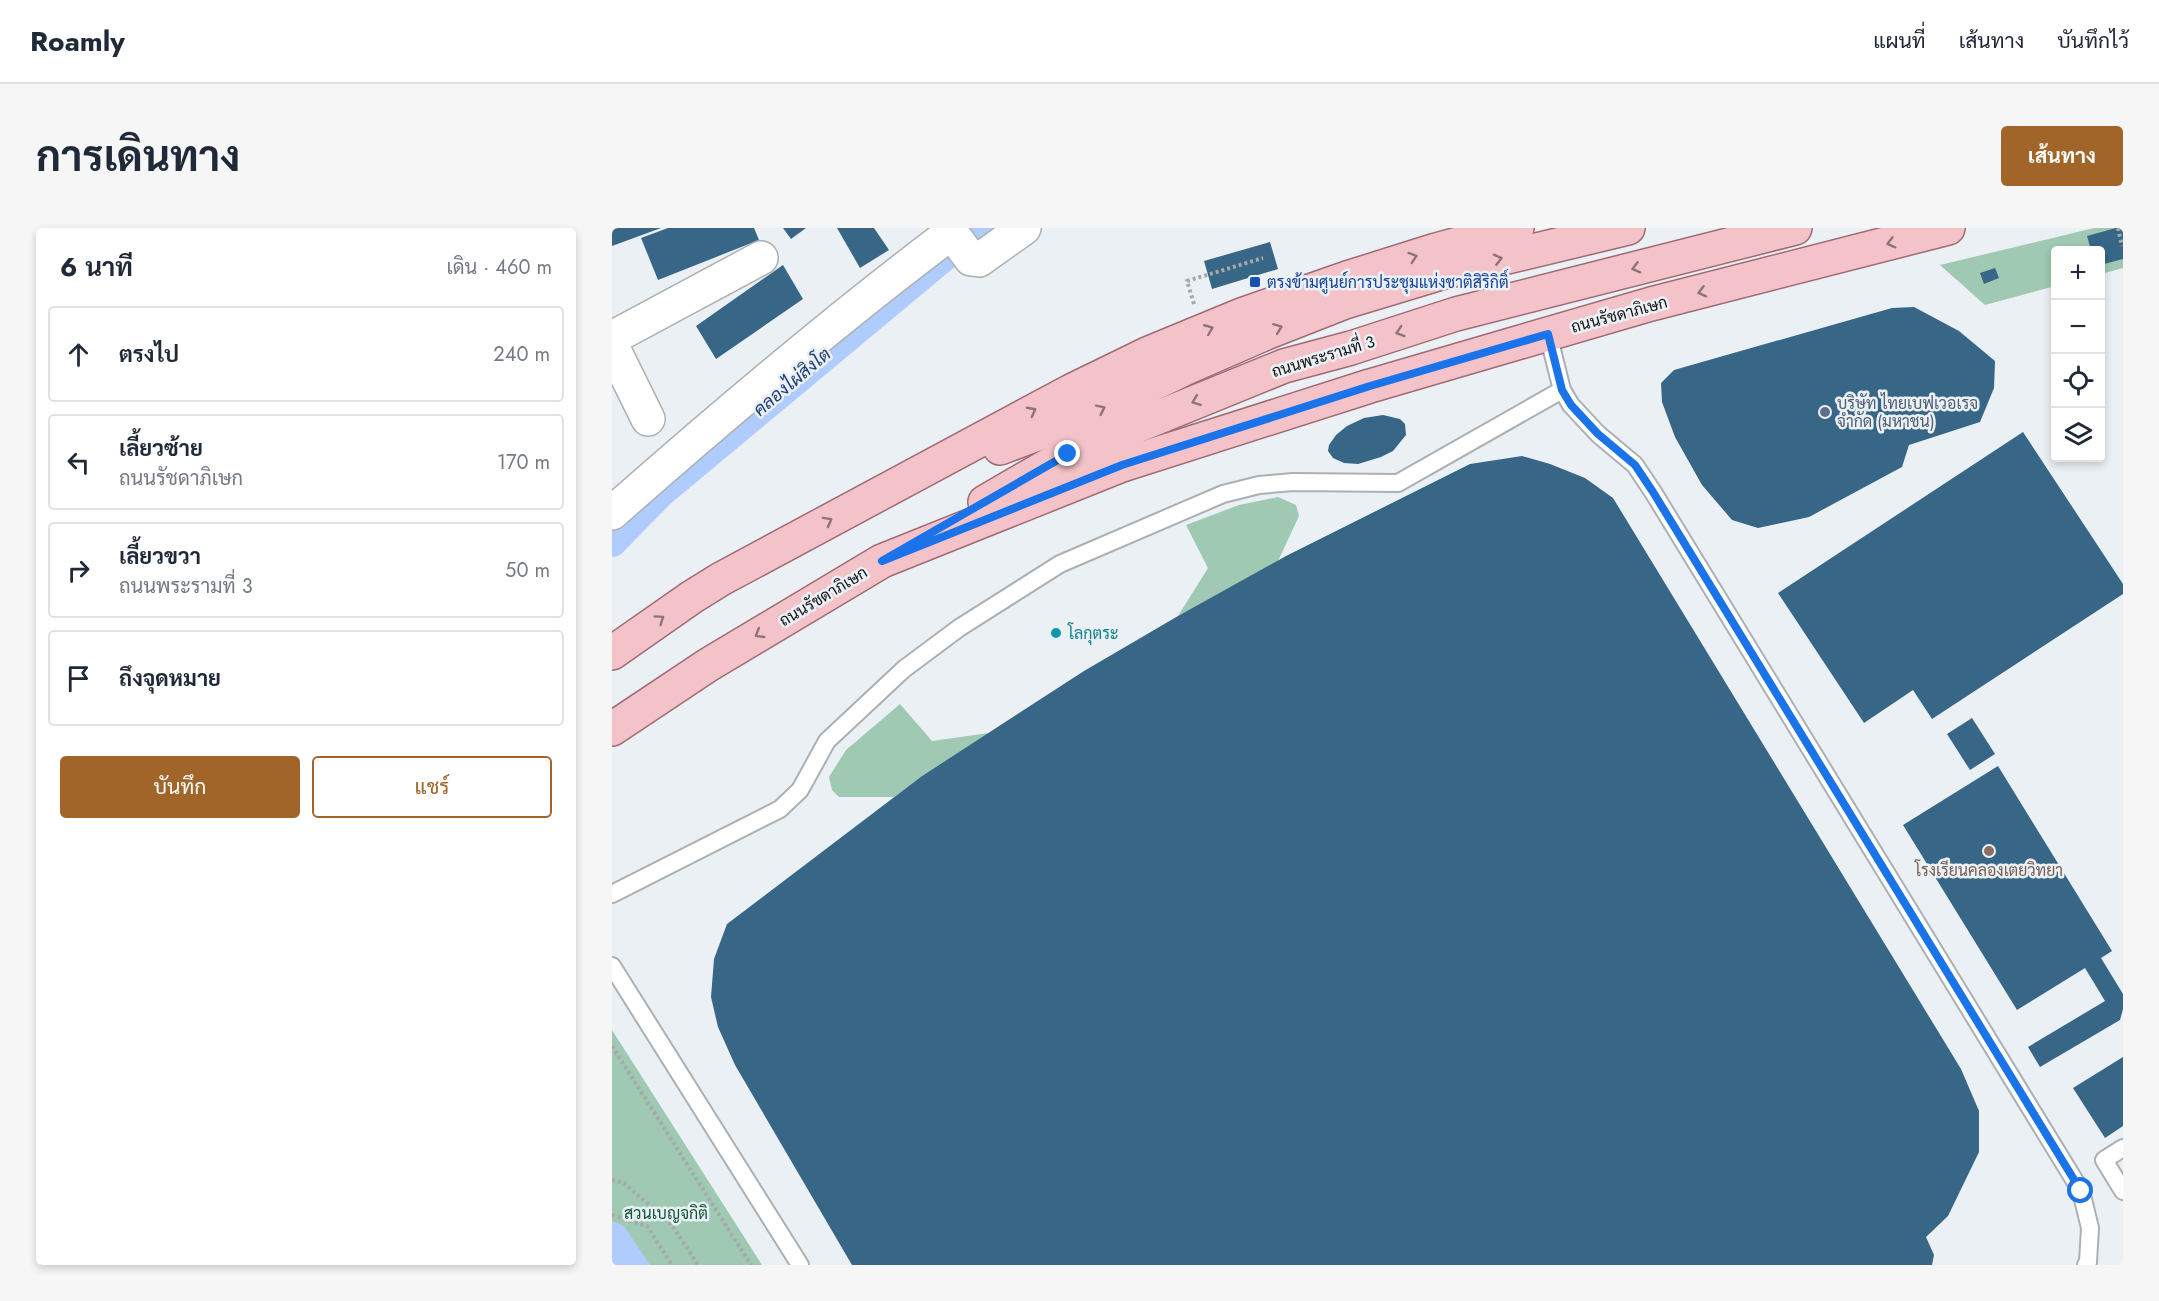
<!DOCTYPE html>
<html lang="th">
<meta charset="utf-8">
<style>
:root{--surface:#fff;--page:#f6f6f7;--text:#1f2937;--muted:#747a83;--line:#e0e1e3;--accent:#a26529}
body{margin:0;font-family:Jost,Sarabun,sans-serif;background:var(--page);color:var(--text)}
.controls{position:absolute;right:18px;top:18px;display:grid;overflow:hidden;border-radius:6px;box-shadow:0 3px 9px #0003}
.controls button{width:54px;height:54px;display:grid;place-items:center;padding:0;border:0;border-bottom:2px solid var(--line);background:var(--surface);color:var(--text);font:30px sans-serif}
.stop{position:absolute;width:18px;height:18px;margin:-14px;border:4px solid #1a73e8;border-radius:50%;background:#fff}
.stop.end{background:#1a73e8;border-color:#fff;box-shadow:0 2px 6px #0008}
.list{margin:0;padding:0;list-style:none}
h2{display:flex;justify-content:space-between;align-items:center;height:78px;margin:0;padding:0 24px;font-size:26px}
h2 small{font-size:20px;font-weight:400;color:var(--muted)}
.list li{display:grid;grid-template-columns:39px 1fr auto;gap:18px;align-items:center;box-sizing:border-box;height:96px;margin:0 12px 12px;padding:0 12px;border:2px solid var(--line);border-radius:6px}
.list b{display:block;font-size:22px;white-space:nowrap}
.list p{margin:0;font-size:20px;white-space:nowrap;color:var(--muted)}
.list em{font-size:20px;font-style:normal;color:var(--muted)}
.actions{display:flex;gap:12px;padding:18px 24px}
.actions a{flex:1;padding:14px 0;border:2px solid var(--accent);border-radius:6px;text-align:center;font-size:21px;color:var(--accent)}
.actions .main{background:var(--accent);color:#fff}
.icon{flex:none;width:33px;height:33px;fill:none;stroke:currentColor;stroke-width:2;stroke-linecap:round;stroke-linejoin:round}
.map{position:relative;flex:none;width:1511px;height:1037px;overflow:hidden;border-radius:6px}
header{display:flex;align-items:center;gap:36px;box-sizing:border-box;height:84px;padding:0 30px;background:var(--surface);border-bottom:2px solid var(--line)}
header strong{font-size:28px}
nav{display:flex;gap:33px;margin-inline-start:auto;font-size:21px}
.intro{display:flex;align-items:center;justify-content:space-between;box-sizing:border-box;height:144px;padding:0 36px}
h1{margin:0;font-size:42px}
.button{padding:15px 27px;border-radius:6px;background:var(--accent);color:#fff;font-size:21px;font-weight:700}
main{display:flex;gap:36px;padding:0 36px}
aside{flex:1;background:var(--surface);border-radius:6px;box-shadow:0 3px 9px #0003}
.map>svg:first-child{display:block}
.green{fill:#9fc9b2}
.water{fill:#afccfc}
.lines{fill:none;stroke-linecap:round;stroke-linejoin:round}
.canal{stroke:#afccfc;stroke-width:30}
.building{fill:#376687}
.service-casing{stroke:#abb0b4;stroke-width:20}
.minor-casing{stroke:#abb0b4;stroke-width:36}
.primary-casing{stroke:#9f6b74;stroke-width:36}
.path{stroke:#a5a9ac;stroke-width:4;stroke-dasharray:3 3;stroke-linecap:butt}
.service{stroke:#fff;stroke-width:16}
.minor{stroke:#fff;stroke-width:33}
.primary{stroke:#f4c3ca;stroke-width:33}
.oneway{stroke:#8e7378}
.route{stroke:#1a73e8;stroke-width:8}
.transit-dot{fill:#1a4fb4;stroke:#ebf0f4;stroke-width:2}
.service-dot{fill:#5c6f8a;stroke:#ebf0f4;stroke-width:2}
.culture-dot{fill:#0f9aa8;stroke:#ebf0f4;stroke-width:2}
.education-dot{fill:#8d6e63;stroke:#ebf0f4;stroke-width:2}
.labels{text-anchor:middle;stroke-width:5;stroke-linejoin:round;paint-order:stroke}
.transit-label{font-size:16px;fill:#164399;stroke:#ebf0f4;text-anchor:start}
.street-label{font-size:16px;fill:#111214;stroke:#ebf0f4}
.service-label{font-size:16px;fill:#4e5e75;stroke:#ebf0f4;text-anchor:start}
.culture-label{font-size:16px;fill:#0d838f;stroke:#ebf0f4;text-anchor:start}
.education-label{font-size:16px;fill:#785e54;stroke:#ebf0f4}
.park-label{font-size:16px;fill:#0f5639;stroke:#ebf0f4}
.water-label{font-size:18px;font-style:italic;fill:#1d3d76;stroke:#ebf0f4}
</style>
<header>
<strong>Roamly</strong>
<nav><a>แผนที่</a><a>เส้นทาง</a><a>บันทึกไว้</a></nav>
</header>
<div class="intro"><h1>การเดินทาง</h1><a class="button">เส้นทาง</a></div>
<main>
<aside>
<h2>6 นาที<small>เดิน · 460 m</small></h2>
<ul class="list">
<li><svg class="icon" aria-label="ahead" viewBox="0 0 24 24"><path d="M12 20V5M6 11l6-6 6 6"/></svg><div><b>ตรงไป</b></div><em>240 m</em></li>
<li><svg class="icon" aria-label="left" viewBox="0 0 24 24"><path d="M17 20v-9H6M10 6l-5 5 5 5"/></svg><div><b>เลี้ยวซ้าย</b><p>ถนนรัชดาภิเษก</p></div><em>170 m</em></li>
<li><svg class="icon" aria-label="right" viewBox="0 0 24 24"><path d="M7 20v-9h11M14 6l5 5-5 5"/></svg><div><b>เลี้ยวขวา</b><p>ถนนพระรามที่ 3</p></div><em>50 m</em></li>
<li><svg class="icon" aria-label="arrive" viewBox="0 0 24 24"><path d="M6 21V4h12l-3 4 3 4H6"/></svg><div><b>ถึงจุดหมาย</b></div></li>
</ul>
<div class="actions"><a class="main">บันทึก</a><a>แชร์</a></div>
</aside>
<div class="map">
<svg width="1511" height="1037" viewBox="0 0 1511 1037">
<rect width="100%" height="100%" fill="#ebf0f4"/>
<g class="green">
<polygon points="1482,0 1511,0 1511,40 1489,46 1488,22 1444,22 1443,58 1373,77 1328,37"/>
<polygon points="666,269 684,277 687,288 666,333 566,388 596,340 574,297 627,277"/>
<polygon points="288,476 320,513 377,505 310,548 282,569 227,569 220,562 217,549 234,522"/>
<polygon points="0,802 150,1037 0,1037"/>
</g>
<polygon class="water" points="0,993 12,998 38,1037 0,1037"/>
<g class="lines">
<polyline class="canal" points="0,314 48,265 366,0"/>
</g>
<g class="building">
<polygon points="0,0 49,0 0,18"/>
<polygon points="56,0 142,0 147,12 46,52 29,10"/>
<polygon points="171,0 194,0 179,11"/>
<polygon points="225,0 262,0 277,22 248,40"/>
<polygon points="1504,0 1511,0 1511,31 1488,37 1488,22 1479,22 1475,8"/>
<polygon points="658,14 666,41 600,61 592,33"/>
<polygon points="171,37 191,71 104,131 84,98"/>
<polygon points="1383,40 1387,50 1372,56 1368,45"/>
<polygon points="1302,79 1347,103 1383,133 1382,160 1368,194 1297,217 1290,239 1197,289 1146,300 1120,292 1090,257 1063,209 1050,174 1049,155 1062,142 1280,80"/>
<polygon points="771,187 788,191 793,196 794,207 781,223 769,229 746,236 732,235 721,230 716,223 717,217 724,207 735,198 752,190"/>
<polygon points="1411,204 1511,356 1511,366 1320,491 1301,462 1252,495 1166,365"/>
<polygon points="910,228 938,236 973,250 1001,270 1349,841 1367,883 1367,924 1336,988 1314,1009 1322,1027 1320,1037 240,1037 123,837 106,799 99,769 102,731 115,696 310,548 472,443 566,388 674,328 858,236"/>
<polygon points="1360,490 1383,526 1358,542 1335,506"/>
<polygon points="1386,538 1500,723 1489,730 1511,766 1511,781 1508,792 1428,839 1416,819 1493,773 1473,740 1405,782 1291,597"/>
<polygon points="1511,829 1511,898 1493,910 1461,860"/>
</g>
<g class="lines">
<g class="service-casing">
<g id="service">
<polyline points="936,106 950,162 959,177 986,206 1023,237 1041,264 1469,963 1478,1000 1476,1034 1474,1037"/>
<polyline points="0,666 168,581 188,562 215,513 292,441 347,400 448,336 611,266 647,257 681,254 786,255 950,162"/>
<polyline points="0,738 188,1037"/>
<polyline points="1511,920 1492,932 1511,963"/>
</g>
</g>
<g class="minor-casing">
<g id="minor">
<polyline points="336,0 359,31 367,32 412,0"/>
<polyline points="0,110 149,30"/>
<polyline points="0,118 36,191"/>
<path d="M 0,285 C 110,188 222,93 339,5"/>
</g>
</g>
<g class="primary-casing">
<g id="primary">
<polyline points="388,220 476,187 576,139 654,105 733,74 829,45 1016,0"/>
<polyline points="373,274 456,226 672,138 739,120 844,86 1183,0"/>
<polyline points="0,425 80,369 109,351 459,163 535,126 632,86 735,50 824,22 905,0"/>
<polyline points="0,501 96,437 270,333 510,237 758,158 905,115 1039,76 1336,0"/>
</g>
</g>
<g class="path">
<polyline points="1506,0 1510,18"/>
<polyline points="582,76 575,53 651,30"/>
<polyline points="0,818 139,1037"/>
<polyline points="0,952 12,955 60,997 86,1037"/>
<polyline points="0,987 35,998 60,1037"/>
</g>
<use href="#service" class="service"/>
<use href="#minor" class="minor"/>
<use href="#primary" class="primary"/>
</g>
<defs><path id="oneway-chevron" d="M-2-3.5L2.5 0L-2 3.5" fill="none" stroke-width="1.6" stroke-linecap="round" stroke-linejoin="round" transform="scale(1.5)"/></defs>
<g class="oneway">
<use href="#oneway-chevron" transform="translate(1279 15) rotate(165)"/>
<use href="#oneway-chevron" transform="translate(801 29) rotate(-18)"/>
<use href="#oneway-chevron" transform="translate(886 31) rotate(-14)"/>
<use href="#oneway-chevron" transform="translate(1024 40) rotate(166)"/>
<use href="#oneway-chevron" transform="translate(1090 64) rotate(166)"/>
<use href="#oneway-chevron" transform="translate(666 100) rotate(-21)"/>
<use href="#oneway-chevron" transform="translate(597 101) rotate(-22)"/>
<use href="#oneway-chevron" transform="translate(788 104) rotate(162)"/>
<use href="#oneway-chevron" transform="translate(584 173) rotate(159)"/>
<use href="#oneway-chevron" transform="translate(489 181) rotate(-26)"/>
<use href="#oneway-chevron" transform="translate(420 183) rotate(-28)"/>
<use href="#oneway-chevron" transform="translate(216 293) rotate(-29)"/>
<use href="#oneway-chevron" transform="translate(48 391) rotate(-35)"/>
<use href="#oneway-chevron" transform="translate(147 406) rotate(149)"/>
</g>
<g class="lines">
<polyline class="route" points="456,226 270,333 510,237 758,158 936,106 950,162 959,177 986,206 1023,237 1041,264 1469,963"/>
</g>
<rect class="transit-dot" x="637" y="48" width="12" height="12" rx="3"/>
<circle class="service-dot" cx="1213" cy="184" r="6"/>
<circle class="culture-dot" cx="444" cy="405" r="6"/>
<circle class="education-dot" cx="1377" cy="623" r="6"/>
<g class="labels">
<g class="transit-label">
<text x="655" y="60">ตรงข้ามศูนย์การประชุมแห่งชาติสิริกิติ์</text>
</g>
<g class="street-label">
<text transform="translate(1007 86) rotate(-15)" y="6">ถนนรัชดาภิเษก</text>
<text transform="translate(711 128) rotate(-17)" y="6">ถนนพระรามที่ 3</text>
<text transform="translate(211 368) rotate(-31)" y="6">ถนนรัชดาภิเษก</text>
</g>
<g class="service-label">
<text x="1225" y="181">บริษัท ไทยเบฟเวอเรจ<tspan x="1225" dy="18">จำกัด (มหาชน)</tspan></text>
</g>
<g class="culture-label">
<text x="456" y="411">โลกุตระ</text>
</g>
<g class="education-label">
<text x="1377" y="648">โรงเรียนคลองเตยวิทยา</text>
</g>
<g class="park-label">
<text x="54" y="991">สวนเบญจกิติ</text>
</g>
<g class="water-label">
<text transform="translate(180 154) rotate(-40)" y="6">คลองไผ่สิงโต</text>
</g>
</g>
</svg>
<div class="controls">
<button>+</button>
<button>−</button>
<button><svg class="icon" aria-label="locate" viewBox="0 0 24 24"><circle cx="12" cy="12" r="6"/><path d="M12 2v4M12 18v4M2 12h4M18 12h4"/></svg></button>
<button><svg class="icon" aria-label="layers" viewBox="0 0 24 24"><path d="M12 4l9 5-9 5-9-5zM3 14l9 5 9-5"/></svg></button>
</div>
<div class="stop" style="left:1469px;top:963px"></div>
<div class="stop end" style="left:456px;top:226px"></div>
</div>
</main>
